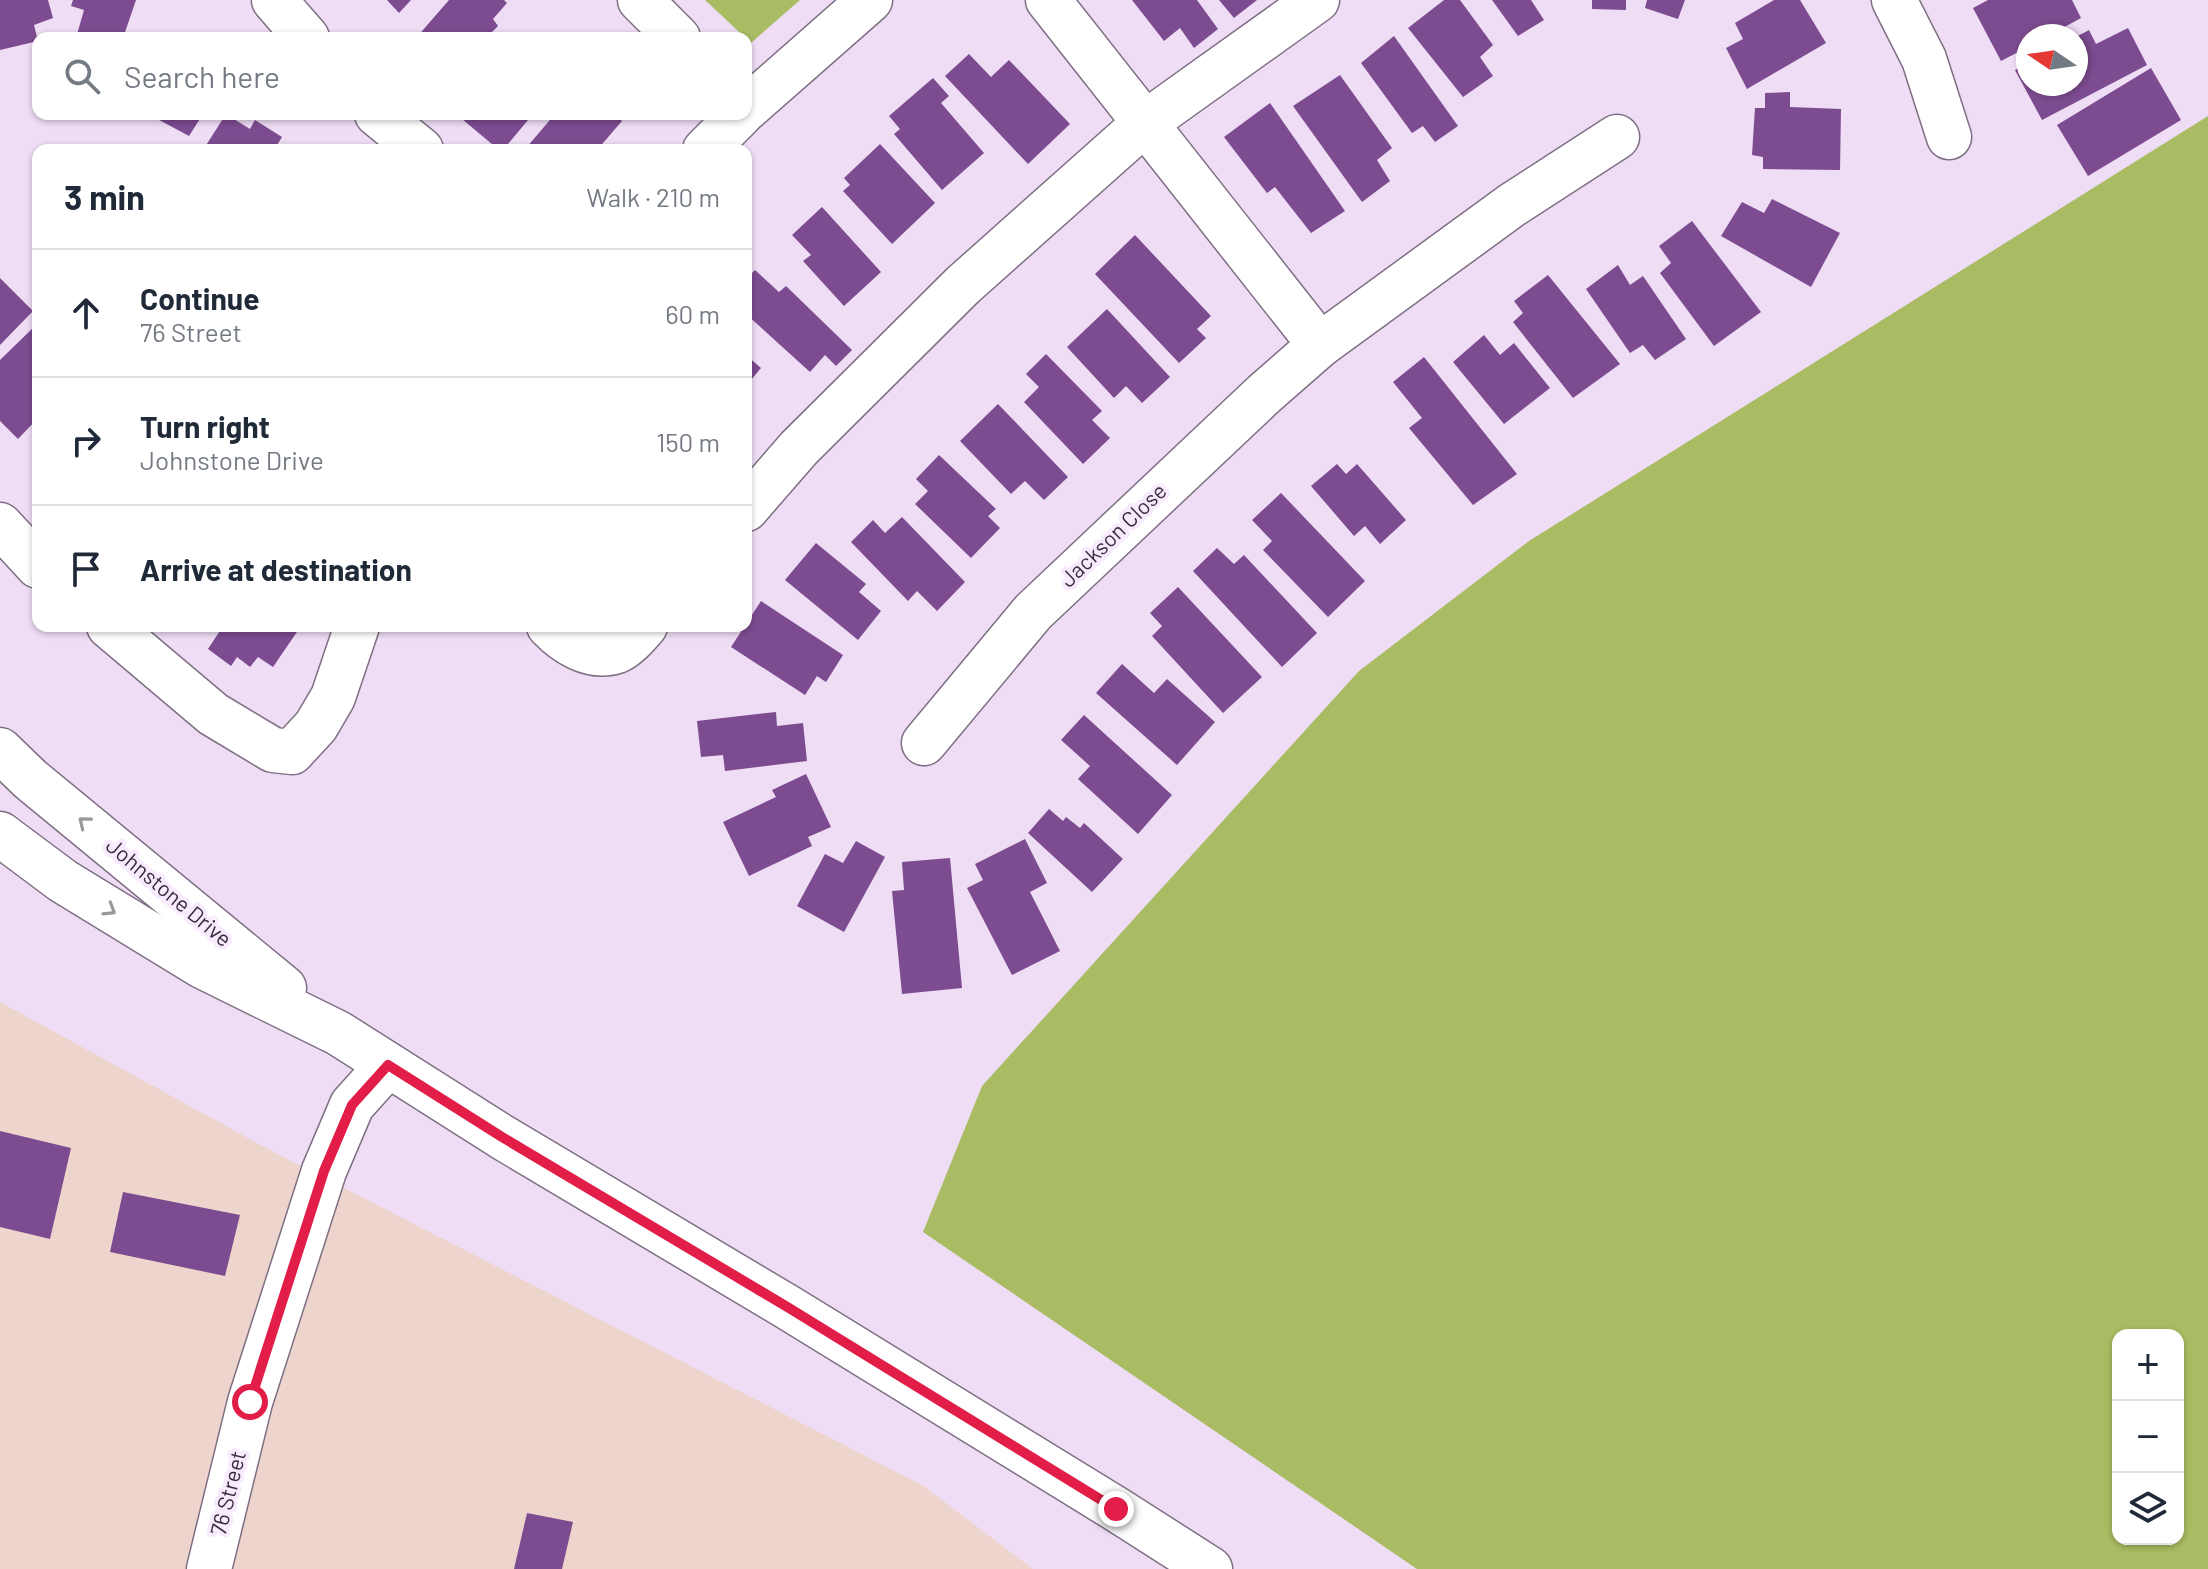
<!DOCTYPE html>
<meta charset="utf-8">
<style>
:root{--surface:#fff;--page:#f2f2f3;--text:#1f2937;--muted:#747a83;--line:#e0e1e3}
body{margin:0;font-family:Barlow,sans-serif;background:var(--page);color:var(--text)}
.controls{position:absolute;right:24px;bottom:24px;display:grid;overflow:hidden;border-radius:16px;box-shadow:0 2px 6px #0004}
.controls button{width:72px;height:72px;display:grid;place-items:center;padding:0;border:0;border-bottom:2px solid var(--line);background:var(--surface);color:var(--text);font:40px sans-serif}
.compass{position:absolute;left:2016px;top:24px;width:72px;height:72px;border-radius:50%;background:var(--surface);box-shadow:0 2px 6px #0004;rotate:283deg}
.stop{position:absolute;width:24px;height:24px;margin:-18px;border:6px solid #e11d48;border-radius:50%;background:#fff}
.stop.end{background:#e11d48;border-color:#fff;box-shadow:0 2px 8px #0008}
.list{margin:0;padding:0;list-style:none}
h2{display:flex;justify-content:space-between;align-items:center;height:104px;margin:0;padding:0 32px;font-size:34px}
h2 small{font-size:26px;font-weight:400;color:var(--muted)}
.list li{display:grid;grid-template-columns:52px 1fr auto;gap:24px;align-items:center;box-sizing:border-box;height:128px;padding:0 32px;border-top:2px solid var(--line)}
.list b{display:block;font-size:30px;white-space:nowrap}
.list p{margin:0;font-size:26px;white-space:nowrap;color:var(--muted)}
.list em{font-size:26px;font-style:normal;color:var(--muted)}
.icon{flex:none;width:44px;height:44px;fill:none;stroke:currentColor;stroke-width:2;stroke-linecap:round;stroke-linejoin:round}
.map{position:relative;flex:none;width:2208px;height:1569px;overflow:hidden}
.search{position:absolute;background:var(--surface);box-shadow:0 2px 6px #0004;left:32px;top:32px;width:720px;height:88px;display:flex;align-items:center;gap:20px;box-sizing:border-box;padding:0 28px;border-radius:16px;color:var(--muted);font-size:30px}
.panel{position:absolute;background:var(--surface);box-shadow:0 2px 6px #0004;left:32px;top:144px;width:720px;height:488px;border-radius:16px}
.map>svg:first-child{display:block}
.industrial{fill:#edd4cc}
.green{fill:#aabc63;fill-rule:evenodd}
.building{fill:#7d4b90}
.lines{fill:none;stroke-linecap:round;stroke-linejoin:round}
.minor-casing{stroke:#7e6f84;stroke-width:47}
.major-casing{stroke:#7e6f84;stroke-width:47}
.minor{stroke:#fff;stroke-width:44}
.major{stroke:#fff;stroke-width:44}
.oneway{stroke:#9b989c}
.route{stroke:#e11d48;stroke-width:10}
.labels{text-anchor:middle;stroke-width:8;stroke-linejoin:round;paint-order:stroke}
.street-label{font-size:22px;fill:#37303a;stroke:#f9ebff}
</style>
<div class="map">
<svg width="2208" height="1569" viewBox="0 0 2208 1569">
<rect width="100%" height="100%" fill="#eeddf5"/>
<polygon class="industrial" points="0,1002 268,1149 922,1485 1033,1569 0,1569"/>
<g class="green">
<polygon points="705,0 800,0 751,43"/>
<path d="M 2208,116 L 2208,1569 L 1417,1569 L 923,1232 L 982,1086 L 1359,671 L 1529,541 ZM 2118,1335 L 2178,1335 L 2178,1539 L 2118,1539 Z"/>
</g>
<g class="building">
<polygon points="0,0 48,0 53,18 34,25 38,41 0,50"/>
<polygon points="73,0 136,0 123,38 76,38 84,10 71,6"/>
<polygon points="387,0 411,0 399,13"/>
<polygon points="449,0 504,0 507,3 493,19 498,26 491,33 495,38 416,38"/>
<polygon points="1132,0 1197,0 1218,29 1194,48 1180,28 1164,41"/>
<polygon points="1219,0 1257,0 1234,18"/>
<polygon points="1444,0 1460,0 1493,45 1480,57 1493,76 1463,97 1408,28"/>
<polygon points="1492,0 1531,0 1544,20 1518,36"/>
<polygon points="1592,0 1626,0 1626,10 1592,9"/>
<polygon points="1647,0 1685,0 1678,19 1645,8"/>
<polygon points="1774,0 1800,0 1826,43 1747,89 1726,48 1743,39 1735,23"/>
<polygon points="1988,0 2072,0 2081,18 2048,36 2028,36 2028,47 2001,61 1973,8"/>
<polygon points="2128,28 2147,65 2042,120 2015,70 2028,63 2028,84 2076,84 2076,37 2089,30 2096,44"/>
<polygon points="1394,36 1458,126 1435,142 1423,126 1412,133 1361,63"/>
<polygon points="969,54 991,77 1009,60 1070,124 1028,164 945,76"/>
<polygon points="2151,68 2181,120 2088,176 2057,125"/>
<polygon points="1340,75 1392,148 1377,160 1390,181 1362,202 1293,106"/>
<polygon points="933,78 949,96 941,103 984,153 942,190 894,134 900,129 889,116"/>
<polygon points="1790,92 1790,107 1841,109 1840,170 1763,169 1763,157 1752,155 1755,108 1765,108 1765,93"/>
<polygon points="1270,103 1345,211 1311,233 1275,187 1267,193 1224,137"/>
<polygon points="148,114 203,114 189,136"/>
<polygon points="226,114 250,129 255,120 282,137 274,150 203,150"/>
<polygon points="456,114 533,114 503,150 499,150"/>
<polygon points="555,114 614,114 622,121 597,150 528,150 526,148"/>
<polygon points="880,144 935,203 892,244 843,191 850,185 844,178"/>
<polygon points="1772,199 1840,233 1811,287 1721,236 1742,202 1764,213"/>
<polygon points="822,207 881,272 844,306 803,261 811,255 792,235"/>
<polygon points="1692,221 1761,312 1714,346 1660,273 1671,263 1659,246"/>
<polygon points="1135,235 1211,316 1197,329 1206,338 1179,363 1095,274"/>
<polygon points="1618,265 1630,285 1643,276 1686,339 1655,360 1643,345 1630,353 1586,289"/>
<polygon points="755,270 779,292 786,286 852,350 836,366 825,355 810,372 746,314 746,279"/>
<polygon points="1548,275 1620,364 1573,398 1513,322 1523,313 1514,301"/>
<polygon points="0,278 33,311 0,345"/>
<polygon points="1107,309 1170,377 1142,403 1126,386 1114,398 1067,347"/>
<polygon points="38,323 38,418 18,439 0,421 0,360"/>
<polygon points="1484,335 1500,355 1514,343 1550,388 1504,424 1453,362"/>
<polygon points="1046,354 1102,411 1092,420 1110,438 1083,464 1024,402 1039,387 1026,374"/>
<polygon points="746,355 761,368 746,386"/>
<polygon points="1424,357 1517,474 1473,505 1409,428 1422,418 1393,382"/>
<polygon points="998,404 1068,477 1044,500 1025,481 1011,494 960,441"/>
<polygon points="939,455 996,509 988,516 1000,528 971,558 915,504 928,491 916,479"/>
<polygon points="1337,464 1346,474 1357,464 1406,520 1380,544 1365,526 1354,536 1311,486"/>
<polygon points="1281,493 1365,581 1328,617 1263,550 1272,541 1252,520"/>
<polygon points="902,517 965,582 937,611 917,591 908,601 851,542 873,520 885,533"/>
<polygon points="816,543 866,584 859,592 881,611 858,640 785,580"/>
<polygon points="1217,548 1234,564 1244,555 1317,633 1282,667 1193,571"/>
<polygon points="1178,587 1262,677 1223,713 1152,636 1162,626 1150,613"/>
<polygon points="761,601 843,655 826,682 817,676 805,695 731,647"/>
<polygon points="223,626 301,626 273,667 258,657 250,667 237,657 231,666 208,649"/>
<polygon points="1122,664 1154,693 1167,679 1215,722 1177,765 1096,693"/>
<polygon points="776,712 777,726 803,723 807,761 725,771 723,755 701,757 697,721"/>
<polygon points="1084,715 1172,795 1138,834 1078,779 1090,766 1061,740"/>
<polygon points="806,774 831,827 808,837 812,846 749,876 723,822 776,797 772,790"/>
<polygon points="1049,809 1063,821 1066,817 1080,828 1084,823 1123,859 1092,892 1028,833"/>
<polygon points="1025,839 1047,883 1030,892 1060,951 1012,975 967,888 983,880 975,864"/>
<polygon points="856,841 885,857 844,932 797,906 825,854 843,863"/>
<polygon points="950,858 962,988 902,994 892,891 904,890 902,862"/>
<polygon points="0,1131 71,1148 50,1239 0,1227"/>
<polygon points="123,1192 240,1215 225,1276 110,1252"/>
<polygon points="527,1513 573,1522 562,1569 514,1569"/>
</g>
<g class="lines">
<g class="minor-casing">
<g id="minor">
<polyline points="274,0 307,38"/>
<polyline points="640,0 678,38"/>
<polyline points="1048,0 1320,345"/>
<polyline points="1894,0 1924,59 1949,137"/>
<polyline points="746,109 870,0"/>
<polyline points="377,114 421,150"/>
<polyline points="705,150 741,114"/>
<polyline points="746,509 799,448 963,285 1145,123 1317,0"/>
<polyline points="0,525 38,566"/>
<polyline points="109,626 213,714 273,750 292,752 316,726 333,697 357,626"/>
<path d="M 549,626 C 565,643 591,660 617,651 C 627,647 638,634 645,626"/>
<polyline points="924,743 1033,612 1264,394 1320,345 1512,205 1617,137"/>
<polyline points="209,1569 250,1402 324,1171 352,1105 388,1065"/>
</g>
</g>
<g class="major-casing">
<g id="major">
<polyline points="0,750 30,779 284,988"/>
<polyline points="0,834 63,881 202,966 338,1033 502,1137 789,1308 1116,1509 1210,1569"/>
</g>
</g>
<use href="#minor" class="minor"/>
<use href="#major" class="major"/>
</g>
<defs><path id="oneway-chevron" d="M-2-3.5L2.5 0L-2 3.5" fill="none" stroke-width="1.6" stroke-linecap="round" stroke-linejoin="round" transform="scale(2)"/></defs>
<g class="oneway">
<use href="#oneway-chevron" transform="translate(84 822) rotate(-141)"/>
<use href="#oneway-chevron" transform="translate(110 910) rotate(32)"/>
</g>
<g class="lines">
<polyline class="route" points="250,1402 324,1171 352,1105 388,1065 502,1137 789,1308 1116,1509"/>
</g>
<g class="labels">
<g class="street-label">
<text transform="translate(1113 535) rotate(-44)" y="8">Jackson Close</text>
<text transform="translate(169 892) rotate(40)" y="8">Johnstone Drive</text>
<text transform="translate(228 1493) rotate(-76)" y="8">76 Street</text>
</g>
</g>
</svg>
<div class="controls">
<button>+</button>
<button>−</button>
<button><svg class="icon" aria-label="layers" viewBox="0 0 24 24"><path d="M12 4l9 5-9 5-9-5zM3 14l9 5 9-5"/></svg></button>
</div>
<svg class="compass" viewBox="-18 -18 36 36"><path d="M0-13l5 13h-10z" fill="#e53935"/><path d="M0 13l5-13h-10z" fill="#747a83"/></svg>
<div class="stop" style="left:250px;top:1402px"></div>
<div class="stop end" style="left:1116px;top:1509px"></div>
<div class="search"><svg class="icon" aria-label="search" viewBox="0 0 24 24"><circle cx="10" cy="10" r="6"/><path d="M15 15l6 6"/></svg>Search here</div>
<section class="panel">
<h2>3 min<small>Walk · 210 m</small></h2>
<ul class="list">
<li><svg class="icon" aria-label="ahead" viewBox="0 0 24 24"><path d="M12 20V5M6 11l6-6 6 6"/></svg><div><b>Continue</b><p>76 Street</p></div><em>60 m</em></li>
<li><svg class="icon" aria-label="right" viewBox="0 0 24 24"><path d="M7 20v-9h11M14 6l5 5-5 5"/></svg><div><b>Turn right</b><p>Johnstone Drive</p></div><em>150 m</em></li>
<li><svg class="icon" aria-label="arrive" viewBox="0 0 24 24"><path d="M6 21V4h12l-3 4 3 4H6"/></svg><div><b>Arrive at destination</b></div></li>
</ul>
</section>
</div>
